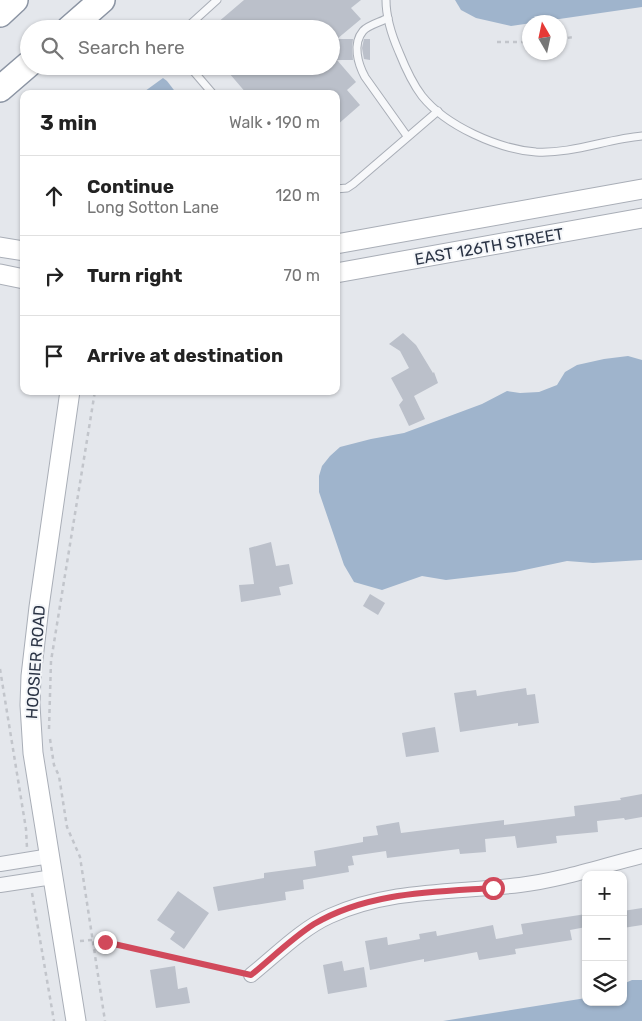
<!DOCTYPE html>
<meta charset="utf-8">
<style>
:root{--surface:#fff;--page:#f2f2f2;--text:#222;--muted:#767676;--line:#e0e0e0}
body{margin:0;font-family:Rubik,sans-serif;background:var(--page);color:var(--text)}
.controls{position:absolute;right:15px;bottom:15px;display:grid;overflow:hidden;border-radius:10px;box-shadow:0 1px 4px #0004}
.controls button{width:45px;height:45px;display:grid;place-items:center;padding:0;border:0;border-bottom:1px solid var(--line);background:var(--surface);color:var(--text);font:25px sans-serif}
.compass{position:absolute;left:522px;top:15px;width:45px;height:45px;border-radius:50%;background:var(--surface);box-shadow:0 1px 4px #0004;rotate:351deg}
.stop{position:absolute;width:15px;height:15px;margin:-11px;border:4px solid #d1495b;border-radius:50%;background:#fff}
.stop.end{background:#d1495b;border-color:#fff;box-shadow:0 1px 5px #0008}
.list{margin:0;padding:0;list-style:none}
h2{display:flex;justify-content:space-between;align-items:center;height:65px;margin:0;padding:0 20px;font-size:21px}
h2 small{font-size:16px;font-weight:400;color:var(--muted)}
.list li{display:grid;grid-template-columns:32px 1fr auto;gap:15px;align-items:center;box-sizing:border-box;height:80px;padding:0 20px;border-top:1px solid var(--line)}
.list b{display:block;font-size:19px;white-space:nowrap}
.list p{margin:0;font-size:16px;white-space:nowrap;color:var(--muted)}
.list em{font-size:16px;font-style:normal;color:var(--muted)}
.icon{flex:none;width:28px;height:28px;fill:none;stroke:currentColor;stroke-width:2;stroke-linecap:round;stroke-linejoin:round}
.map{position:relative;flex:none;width:642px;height:1021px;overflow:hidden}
.search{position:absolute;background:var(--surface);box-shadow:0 1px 4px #0004;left:20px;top:20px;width:320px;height:55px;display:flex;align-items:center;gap:12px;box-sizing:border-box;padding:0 18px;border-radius:28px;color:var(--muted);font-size:19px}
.panel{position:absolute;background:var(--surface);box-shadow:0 1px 4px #0004;left:20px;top:90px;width:320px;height:305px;border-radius:10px}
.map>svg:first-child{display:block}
.water{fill:#9fb4cc}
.building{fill:#bbc0ca}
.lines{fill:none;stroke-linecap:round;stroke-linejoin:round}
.lane-casing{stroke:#a9aeb7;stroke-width:9}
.street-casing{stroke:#a9aeb7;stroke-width:16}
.secondary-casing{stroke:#a9aeb7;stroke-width:21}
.highway-casing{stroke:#8b94a3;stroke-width:28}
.path{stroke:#c2c5cb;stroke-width:2.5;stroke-dasharray:4 4;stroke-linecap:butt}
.lane{stroke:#f7f8fa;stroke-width:7}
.street{stroke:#f7f8fa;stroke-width:14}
.secondary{stroke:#fff;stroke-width:19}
.highway{stroke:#fff;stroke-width:25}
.route{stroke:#d1495b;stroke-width:6}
.labels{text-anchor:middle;stroke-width:4;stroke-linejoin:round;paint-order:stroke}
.street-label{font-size:16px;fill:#2b3445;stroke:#f4f6f9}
</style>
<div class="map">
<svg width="642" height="1021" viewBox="0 0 642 1021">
<rect width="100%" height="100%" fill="#e4e7ec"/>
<g class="water">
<polygon points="455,0 642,0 642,7 511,26 476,18 461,10"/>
<polygon points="163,78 167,81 177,94 141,94"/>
<polygon points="628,356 642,360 642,560 593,563 567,561 515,572 446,580 422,576 382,590 354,582 344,565 319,492 319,476 322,466 330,456 340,447 371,439 404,433 482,404 507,391 520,393 539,392 557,385 565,372 577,365 604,359"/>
<polygon points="632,980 642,980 642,1021 443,1021 586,998 586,1002 623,1002 623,984"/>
</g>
<g class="building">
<polygon points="244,0 361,0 351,8 361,19 337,39 353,39 352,48 353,60 337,60 356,82 347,90 360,105 336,126 336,94 247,94 223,66 331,66 331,29 210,29"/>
<polygon points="364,39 370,39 370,60 364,59 362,48"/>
<polygon points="403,333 416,345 433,373 434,372 438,383 414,396 425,419 409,426 399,405 403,400 391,378 409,368 400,351 389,344"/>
<polygon points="271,542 276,566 289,564 293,584 279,587 281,595 241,602 239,585 254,584 249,548"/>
<polygon points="370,594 385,603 378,615 363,606"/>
<polygon points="526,688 527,695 535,694 539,723 518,726 518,723 460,732 454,693 476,690 477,696"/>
<polygon points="435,727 439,752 406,757 402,733"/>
<polygon points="642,794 642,817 625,820 624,818 597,821 598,832 556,836 557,843 517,848 515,836 485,839 486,852 460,854 459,849 387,858 386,851 352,856 354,865 348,866 349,872 303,880 304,889 285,892 286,900 218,911 213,887 264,878 264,873 316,866 314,851 363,842 363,837 378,835 376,826 399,822 401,833 504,820 504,825 575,816 574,806 621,800 620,798"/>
<polygon points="178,891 209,913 184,949 170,939 175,932 157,920"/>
<polygon points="642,908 642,925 623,928 623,911"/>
<polygon points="586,914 586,927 570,930 572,940 515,949 516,954 479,960 477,952 424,962 424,959 370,970 365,941 387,937 388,945 420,939 419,934 436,931 437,936 493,925 496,939 523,934 521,924"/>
<polygon points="342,961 344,971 364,967 367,987 328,994 323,965"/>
<polygon points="175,966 178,989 187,987 190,1003 156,1008 150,970"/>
</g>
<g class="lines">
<g class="lane-casing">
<g id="lane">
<path d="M 386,0 C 386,17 392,36 399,52 C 405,67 412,83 422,96 C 446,126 498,149 536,152 C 572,154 607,139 642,136"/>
<path d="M 388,18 C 381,22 368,25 363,31 C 352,44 358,64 365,77 L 407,136"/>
<polyline points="185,29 217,0"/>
<polyline points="189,66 213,94"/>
<polyline points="336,189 347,188 353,184 438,111"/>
</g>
</g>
<g class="street-casing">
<g id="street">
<polyline points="0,864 50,856"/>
<polyline points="0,885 53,877"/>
<path d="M 251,975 C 276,955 301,929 330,916 C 392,888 455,893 520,885 C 561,880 602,866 642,856"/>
</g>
</g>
<g class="secondary-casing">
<g id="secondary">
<polyline points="336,244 642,189"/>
<polyline points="0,247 24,251"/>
<polyline points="336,273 642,218"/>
<polyline points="0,274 24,279"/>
<polyline points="70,391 39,607 31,676 30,705 33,753 76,1021"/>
</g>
</g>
<g class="highway-casing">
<g id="highway">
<polyline points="0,14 15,0"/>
<polyline points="69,29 102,0"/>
<polyline points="0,89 29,64"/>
</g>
</g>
<g class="path">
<polyline points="560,39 574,37"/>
<polyline points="497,42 530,42"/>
<polyline points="0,669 26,829 27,848"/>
<polyline points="49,729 51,661 95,391"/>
<polyline points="50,739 54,765 59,776 67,827 80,857 105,1021"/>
<polyline points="32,893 54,1021"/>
<polyline points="80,941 92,940 121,945 239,972"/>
</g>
<use href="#lane" class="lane"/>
<use href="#street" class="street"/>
<use href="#secondary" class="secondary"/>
<use href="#highway" class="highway"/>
</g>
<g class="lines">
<path class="route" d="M 105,942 L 251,975 C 271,959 292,938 314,924 C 368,892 432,892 493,888"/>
</g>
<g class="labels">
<g class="street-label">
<text transform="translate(489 246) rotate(-10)" y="6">EAST 126TH STREET</text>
<text transform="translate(35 662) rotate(-86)" y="6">HOOSIER ROAD</text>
</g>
</g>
</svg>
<div class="controls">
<button>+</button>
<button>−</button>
<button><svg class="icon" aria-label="layers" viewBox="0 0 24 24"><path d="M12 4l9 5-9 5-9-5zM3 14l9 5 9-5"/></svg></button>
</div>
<svg class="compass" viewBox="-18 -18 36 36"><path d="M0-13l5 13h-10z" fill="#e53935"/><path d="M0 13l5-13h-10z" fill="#767676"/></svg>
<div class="stop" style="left:493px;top:888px"></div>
<div class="stop end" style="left:105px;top:942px"></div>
<div class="search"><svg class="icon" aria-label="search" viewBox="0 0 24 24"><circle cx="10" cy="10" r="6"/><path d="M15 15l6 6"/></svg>Search here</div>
<section class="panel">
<h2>3 min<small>Walk · 190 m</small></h2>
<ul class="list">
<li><svg class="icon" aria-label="ahead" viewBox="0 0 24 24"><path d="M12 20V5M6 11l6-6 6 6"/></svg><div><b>Continue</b><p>Long Sotton Lane</p></div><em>120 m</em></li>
<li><svg class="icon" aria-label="right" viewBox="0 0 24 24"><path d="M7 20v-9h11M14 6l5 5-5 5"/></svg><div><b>Turn right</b></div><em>70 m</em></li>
<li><svg class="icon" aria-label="arrive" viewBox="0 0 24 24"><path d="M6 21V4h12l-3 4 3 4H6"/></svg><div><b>Arrive at destination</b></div></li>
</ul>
</section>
</div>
